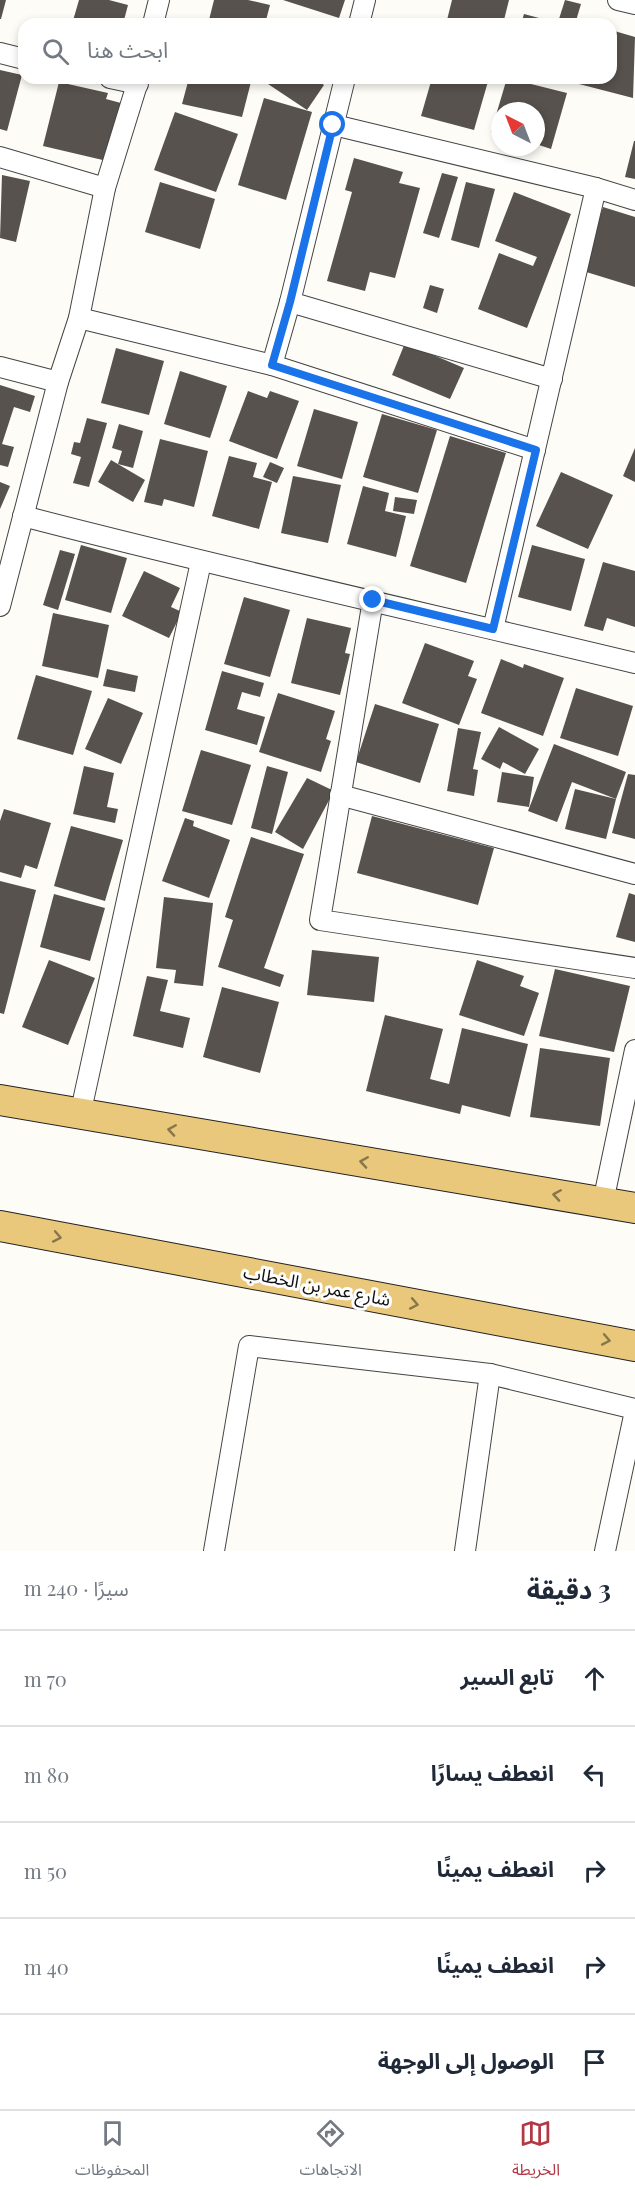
<!DOCTYPE html>
<html lang="ar">
<meta charset="utf-8">
<style>
:root{--surface:#fff;--page:#f2f2f3;--text:#1f2937;--muted:#747a83;--line:#e0e1e3;--accent:#b23845}
body{margin:0;font-family:"Playfair Display","Noto Sans Arabic",serif;background:var(--page);color:var(--text);direction:rtl}
.compass{position:absolute;left:491px;top:102px;width:54px;height:54px;border-radius:50%;background:var(--surface);box-shadow:0 3px 9px #0003;rotate:318deg}
.stop{position:absolute;width:18px;height:18px;margin:-14px;border:4px solid #1a73e8;border-radius:50%;background:#fff}
.stop.end{background:#1a73e8;border-color:#fff;box-shadow:0 2px 6px #0008}
.list{margin:0;padding:0;list-style:none}
h2{display:flex;justify-content:space-between;align-items:center;height:78px;margin:0;padding:0 24px;font-size:26px}
h2 small{font-size:20px;font-weight:400;color:var(--muted)}
.list li{display:grid;grid-template-columns:39px 1fr auto;gap:18px;align-items:center;box-sizing:border-box;height:96px;padding:0 24px;border-top:2px solid var(--line)}
.list b{display:block;font-size:22px;white-space:nowrap}
.list em{font-size:20px;font-style:normal;color:var(--muted)}
.icon{flex:none;width:33px;height:33px;fill:none;stroke:currentColor;stroke-width:2;stroke-linecap:round;stroke-linejoin:round}
.map{position:relative;flex:none;width:635px;height:1551px;overflow:hidden;direction:ltr}
.search{position:absolute;background:var(--surface);box-shadow:0 3px 9px #0003;left:18px;right:18px;top:18px;height:66px;display:flex;align-items:center;gap:15px;box-sizing:border-box;padding:0 21px;border-radius:18px;color:var(--muted);font-size:22px}
.sheet{height:558px;background:var(--surface)}
nav{display:flex;justify-content:space-around;align-items:center;box-sizing:border-box;height:84px;border-top:2px solid var(--line);background:var(--surface);font-size:16px;color:var(--muted)}
nav a{display:grid;justify-items:center;gap:3px}
nav .on{color:var(--accent)}
.map>svg:first-child{display:block}
.building{fill:#58524e}
.lines{fill:none;stroke-linecap:round;stroke-linejoin:round}
.minor-casing{stroke:#444;stroke-width:22}
.primary-casing{stroke:#222;stroke-width:32}
.minor{stroke:#fff;stroke-width:20}
.primary{stroke:#e9c87b;stroke-width:30}
.oneway{stroke:#88764b}
.route{stroke:#1a73e8;stroke-width:8}
.labels{text-anchor:middle;stroke-width:6;stroke-linejoin:round;paint-order:stroke}
.street-label{font-size:18px;fill:#111;stroke:#fff}
</style>
<div class="map">
<svg width="635" height="1551" viewBox="0 0 635 1551">
<rect width="100%" height="100%" fill="#fefcf6"/>
<g class="building">
<polygon points="0,0 6,0 1,19 0,19"/>
<polygon points="79,0 109,0 128,5 123,24 72,24"/>
<polygon points="214,0 248,0 270,5 265,24 208,24"/>
<polygon points="283,0 345,0 339,18"/>
<polygon points="452,0 509,0 503,24 446,24"/>
<polygon points="565,0 581,4 575,24 559,19"/>
<polygon points="524,14 558,23 558,24 521,24"/>
<polygon points="611,30 635,37 633,98 579,84 581,78 611,78"/>
<polygon points="0,70 22,75 7,131 0,129"/>
<polygon points="189,78 252,78 242,117 182,104"/>
<polygon points="259,78 313,78 324,85 307,110"/>
<polygon points="432,78 489,78 474,130 421,116"/>
<polygon points="507,78 567,93 551,149 536,144 536,111 500,111 500,134 491,132"/>
<polygon points="59,82 108,93 106,99 121,103 107,161 43,146"/>
<polygon points="264,98 312,112 286,200 238,185"/>
<polygon points="175,112 238,134 216,192 154,170"/>
<polygon points="634,141 635,141 635,179 625,177"/>
<polygon points="354,158 403,172 399,183 420,188 395,278 370,272 365,291 327,281 352,192 345,190"/>
<polygon points="442,173 458,177 439,238 423,233"/>
<polygon points="2,175 30,181 16,242 0,238"/>
<polygon points="160,182 215,199 200,249 145,232"/>
<polygon points="466,182 495,189 479,248 451,240"/>
<polygon points="514,192 571,214 527,328 478,309 499,253 533,266 537,257 495,241"/>
<polygon points="603,207 635,217 635,287 583,271"/>
<polygon points="430,285 444,289 437,313 423,308"/>
<polygon points="405,343 464,368 450,399 392,375"/>
<polygon points="116,348 164,361 149,415 101,403"/>
<polygon points="180,371 227,386 210,438 164,424"/>
<polygon points="0,385 35,396 30,412 14,407 2,444 14,447 8,467 0,465"/>
<polygon points="248,391 267,398 270,391 299,401 277,459 229,441"/>
<polygon points="314,409 358,422 342,479 297,466"/>
<polygon points="382,414 437,430 418,493 363,477"/>
<polygon points="87,418 107,423 89,487 73,483 81,457 71,454 74,442 80,443"/>
<polygon points="119,424 143,431 133,468 118,464 122,451 112,448"/>
<polygon points="450,436 506,453 466,583 410,566"/>
<polygon points="160,439 208,451 194,507 164,499 162,506 144,502"/>
<polygon points="635,448 635,482 623,476"/>
<polygon points="229,456 257,463 253,477 272,482 259,529 212,516"/>
<polygon points="111,460 145,480 133,502 98,482"/>
<polygon points="270,462 284,468 277,483 263,477"/>
<polygon points="561,472 613,495 588,549 536,526"/>
<polygon points="293,476 341,485 328,543 281,533"/>
<polygon points="0,482 10,486 0,509"/>
<polygon points="363,486 389,493 385,511 406,516 396,557 347,544"/>
<polygon points="395,497 417,500 414,514 393,511"/>
<polygon points="81,545 127,558 111,613 65,600"/>
<polygon points="532,545 585,559 571,611 518,597"/>
<polygon points="60,550 75,554 58,610 43,605"/>
<polygon points="603,562 635,571 635,627 607,618 603,631 584,626"/>
<polygon points="144,571 180,588 171,607 182,612 169,638 122,616"/>
<polygon points="244,597 290,610 270,677 224,664"/>
<polygon points="53,613 109,625 98,678 42,666"/>
<polygon points="307,618 351,628 345,653 350,654 340,695 291,683"/>
<polygon points="425,643 474,661 468,676 477,679 459,725 402,703"/>
<polygon points="501,659 523,668 524,664 564,678 543,736 481,713"/>
<polygon points="107,669 138,676 135,692 103,686"/>
<polygon points="222,671 264,683 260,697 242,692 237,709 265,717 257,745 205,730"/>
<polygon points="36,675 92,691 73,755 17,739"/>
<polygon points="576,688 633,706 618,756 560,738"/>
<polygon points="278,693 335,711 326,739 331,741 321,772 259,752"/>
<polygon points="108,698 143,713 121,764 85,749"/>
<polygon points="375,704 439,724 420,783 356,762"/>
<polygon points="499,727 539,749 525,774 503,762 500,769 481,759"/>
<polygon points="458,728 481,732 473,769 478,770 474,796 447,791"/>
<polygon points="554,744 626,772 616,799 572,782 557,822 528,811"/>
<polygon points="201,750 251,765 232,825 182,811"/>
<polygon points="84,766 114,773 107,807 118,809 115,823 73,814"/>
<polygon points="267,766 288,772 272,834 251,828"/>
<polygon points="502,772 534,777 529,807 497,802"/>
<polygon points="628,774 635,775 635,839 612,833"/>
<polygon points="307,778 334,791 303,849 275,832"/>
<polygon points="575,789 616,799 606,839 565,829"/>
<polygon points="4,809 51,823 37,869 25,865 21,878 0,872 0,821"/>
<polygon points="372,816 494,848 478,905 357,873"/>
<polygon points="185,818 194,821 193,826 230,840 209,898 162,881"/>
<polygon points="71,826 123,840 105,901 54,886"/>
<polygon points="251,837 304,854 264,968 284,975 280,987 218,967 233,920 225,917"/>
<polygon points="0,881 36,890 4,1014 0,1013"/>
<polygon points="629,893 635,895 635,942 616,937"/>
<polygon points="54,894 105,908 90,961 40,947"/>
<polygon points="164,897 213,903 203,986 174,983 176,970 156,968"/>
<polygon points="312,950 379,957 374,1002 307,995"/>
<polygon points="49,960 95,978 68,1045 22,1027"/>
<polygon points="477,960 524,976 520,986 539,993 524,1036 459,1015"/>
<polygon points="555,969 630,986 614,1052 539,1036"/>
<polygon points="147,976 168,980 160,1011 190,1018 183,1048 133,1036"/>
<polygon points="222,987 279,1002 260,1073 203,1057"/>
<polygon points="385,1015 443,1029 430,1079 449,1084 462,1028 528,1044 510,1117 462,1105 460,1114 366,1091"/>
<polygon points="540,1048 610,1058 600,1126 530,1117"/>
</g>
<g class="lines">
<g class="minor-casing">
<g id="minor">
<polyline points="618,0 635,4"/>
<polyline points="153,24 159,0"/>
<polyline points="359,24 365,0"/>
<polyline points="0,53 24,59"/>
<polyline points="110,78 138,84"/>
<polyline points="334,125 596,188 635,200"/>
<polyline points="0,157 105,188"/>
<polyline points="290,302 552,379"/>
<polyline points="79,318 272,365 535,450"/>
<polyline points="272,365 290,302 345,78"/>
<polyline points="0,367 58,382"/>
<path d="M 23,516 C 226,569 431,614 635,663"/>
<polyline points="373,600 320,920 635,968"/>
<polyline points="0,606 58,382 79,318 105,188 139,78"/>
<polyline points="493,629 596,188"/>
<polyline points="340,795 635,874"/>
<polyline points="80,1115 201,562"/>
<polyline points="603,1202 635,1050"/>
<polyline points="214,1551 249,1346 490,1374 635,1409"/>
<polyline points="465,1551 490,1374"/>
<polyline points="605,1551 635,1411"/>
</g>
</g>
<g class="primary-casing">
<g id="primary">
<polyline points="0,1100 635,1208"/>
<polyline points="0,1226 635,1346"/>
</g>
</g>
<use href="#minor" class="minor"/>
<use href="#primary" class="primary"/>
</g>
<defs><path id="oneway-chevron" d="M-2-3.5L2.5 0L-2 3.5" fill="none" stroke-width="1.6" stroke-linecap="round" stroke-linejoin="round" transform="scale(1.5)"/></defs>
<g class="oneway">
<use href="#oneway-chevron" transform="translate(172 1130) rotate(-171)"/>
<use href="#oneway-chevron" transform="translate(364 1162) rotate(-171)"/>
<use href="#oneway-chevron" transform="translate(557 1195) rotate(-171)"/>
<use href="#oneway-chevron" transform="translate(57 1237) rotate(11)"/>
<use href="#oneway-chevron" transform="translate(414 1304) rotate(11)"/>
<use href="#oneway-chevron" transform="translate(606 1340) rotate(11)"/>
</g>
<g class="lines">
<polyline class="route" points="333,125 290,302 272,365 536,450 493,629 373,600"/>
</g>
<g class="labels">
<g class="street-label">
<text transform="translate(317 1286) rotate(11)" y="6">شارع عمر بن الخطاب</text>
</g>
</g>
</svg>
<svg class="compass" viewBox="-18 -18 36 36"><path d="M0-13l5 13h-10z" fill="#e53935"/><path d="M0 13l5-13h-10z" fill="#747a83"/></svg>
<div class="stop" style="left:333px;top:125px"></div>
<div class="stop end" style="left:373px;top:600px"></div>
<div class="search"><svg class="icon" aria-label="search" viewBox="0 0 24 24"><circle cx="10" cy="10" r="6"/><path d="M15 15l6 6"/></svg>ابحث هنا</div>
</div>
<section class="sheet">
<h2>3 دقيقة<small>سيرًا · 240 m</small></h2>
<ul class="list">
<li><svg class="icon" aria-label="ahead" viewBox="0 0 24 24"><path d="M12 20V5M6 11l6-6 6 6"/></svg><div><b>تابع السير</b></div><em>70 m</em></li>
<li><svg class="icon" aria-label="left" viewBox="0 0 24 24"><path d="M17 20v-9H6M10 6l-5 5 5 5"/></svg><div><b>انعطف يسارًا</b></div><em>80 m</em></li>
<li><svg class="icon" aria-label="right" viewBox="0 0 24 24"><path d="M7 20v-9h11M14 6l5 5-5 5"/></svg><div><b>انعطف يمينًا</b></div><em>50 m</em></li>
<li><svg class="icon" aria-label="right" viewBox="0 0 24 24"><path d="M7 20v-9h11M14 6l5 5-5 5"/></svg><div><b>انعطف يمينًا</b></div><em>40 m</em></li>
<li><svg class="icon" aria-label="arrive" viewBox="0 0 24 24"><path d="M6 21V4h12l-3 4 3 4H6"/></svg><div><b>الوصول إلى الوجهة</b></div></li>
</ul>
</section>
<nav>
<a class="on"><svg class="icon" aria-label="map" viewBox="0 0 24 24"><path d="M3 6l6-2 6 2 6-2v14l-6 2-6-2-6 2zM9 4v14M15 6v14"/></svg>الخريطة</a>
<a><svg class="icon" aria-label="directions" viewBox="0 0 24 24"><path d="M12 3l9 9-9 9-9-9zM9 14v-3h6M13 9l2 2-2 2"/></svg>الاتجاهات</a>
<a><svg class="icon" aria-label="saved" viewBox="0 0 24 24"><path d="M7 4h10v16l-5-4-5 4z"/></svg>المحفوظات</a>
</nav>
